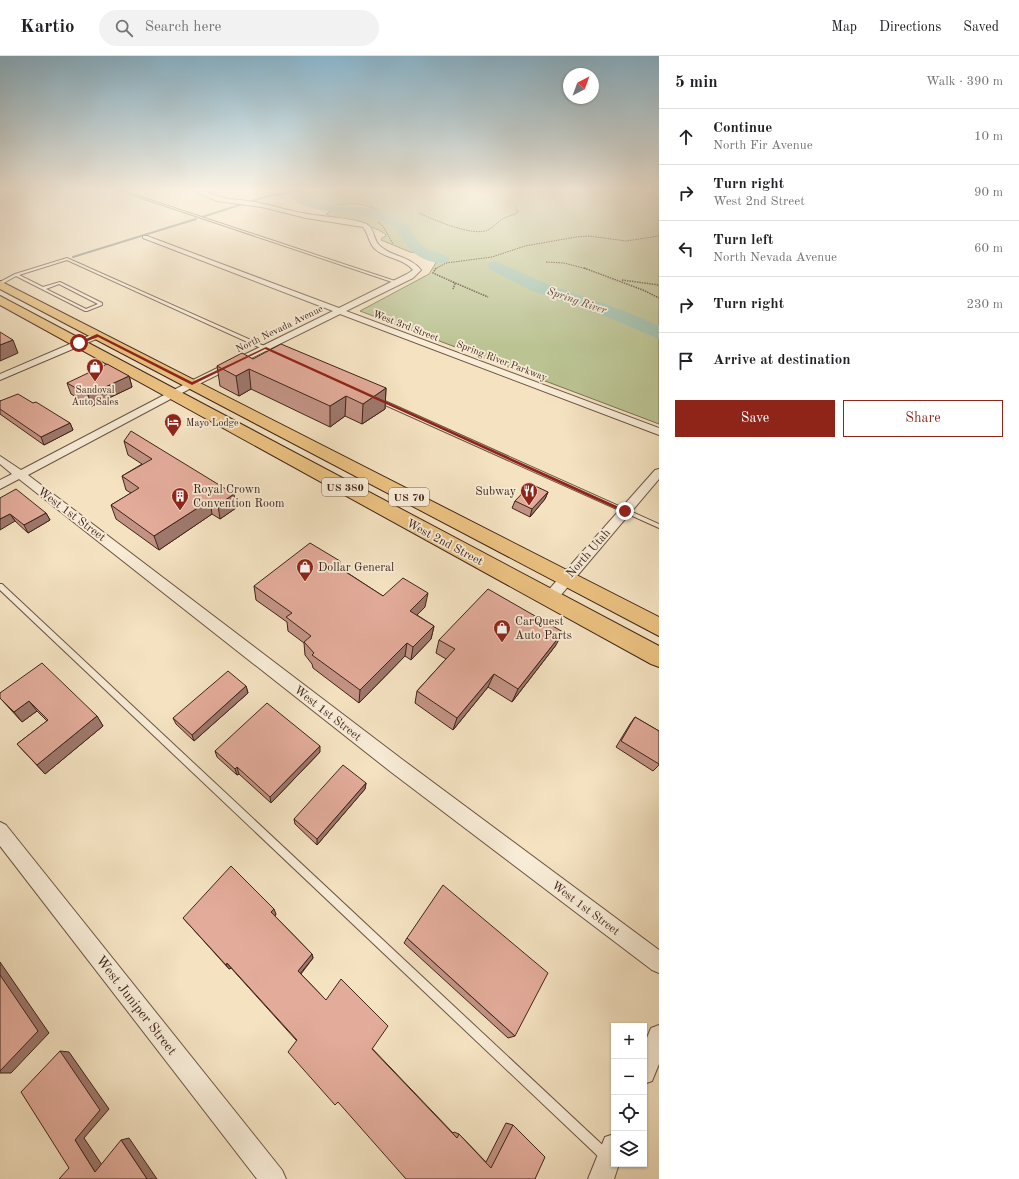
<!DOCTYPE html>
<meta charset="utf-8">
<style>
:root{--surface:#fff;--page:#f2f2f2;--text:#202124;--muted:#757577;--line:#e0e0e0;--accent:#8f2418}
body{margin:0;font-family:"Old Standard TT",serif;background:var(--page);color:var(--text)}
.controls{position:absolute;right:12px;bottom:12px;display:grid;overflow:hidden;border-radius:0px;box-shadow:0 1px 3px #0004}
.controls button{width:36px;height:36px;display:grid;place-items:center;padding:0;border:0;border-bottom:1px solid var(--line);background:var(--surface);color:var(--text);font:20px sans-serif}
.compass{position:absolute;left:563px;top:12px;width:36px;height:36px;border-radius:50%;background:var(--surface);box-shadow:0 1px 3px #0004;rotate:41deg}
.stop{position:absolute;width:12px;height:12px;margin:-9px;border:3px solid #8f2418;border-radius:50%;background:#fff}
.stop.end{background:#8f2418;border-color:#fff;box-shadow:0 1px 4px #0008}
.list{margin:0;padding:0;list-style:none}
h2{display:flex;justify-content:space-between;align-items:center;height:52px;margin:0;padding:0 16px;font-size:17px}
h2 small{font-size:13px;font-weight:400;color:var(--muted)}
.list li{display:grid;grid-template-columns:26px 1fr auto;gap:12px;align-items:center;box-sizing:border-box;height:56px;padding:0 16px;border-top:1px solid var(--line)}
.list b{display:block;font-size:15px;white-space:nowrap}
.list p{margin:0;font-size:13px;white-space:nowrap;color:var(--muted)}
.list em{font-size:13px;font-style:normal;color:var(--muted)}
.actions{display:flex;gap:8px;padding:12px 16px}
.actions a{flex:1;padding:9px 0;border:1px solid var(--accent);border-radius:0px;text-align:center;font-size:14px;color:var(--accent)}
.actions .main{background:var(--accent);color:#fff}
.icon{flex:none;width:22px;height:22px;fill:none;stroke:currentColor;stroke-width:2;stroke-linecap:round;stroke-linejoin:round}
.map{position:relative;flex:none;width:659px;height:1123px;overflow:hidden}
header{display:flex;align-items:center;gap:24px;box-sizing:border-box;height:56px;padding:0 20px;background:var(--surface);border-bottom:1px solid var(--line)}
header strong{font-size:19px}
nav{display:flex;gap:22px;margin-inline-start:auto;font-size:14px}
.search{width:280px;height:36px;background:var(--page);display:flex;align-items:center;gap:10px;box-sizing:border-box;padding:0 14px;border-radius:22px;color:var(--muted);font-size:15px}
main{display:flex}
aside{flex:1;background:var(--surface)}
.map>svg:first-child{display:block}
.green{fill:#bbc393;stroke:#7d7456}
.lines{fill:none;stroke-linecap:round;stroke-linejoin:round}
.stream{stroke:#778172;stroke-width:2}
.river{fill:#9dbfad;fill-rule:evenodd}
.lane-casing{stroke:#6c5443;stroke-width:2}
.street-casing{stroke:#6c5443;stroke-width:2}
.primary-casing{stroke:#3f2419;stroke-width:2}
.path-far1{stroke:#3f2419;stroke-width:1;stroke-dasharray:1.5 1;stroke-linecap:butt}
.path{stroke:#3f2419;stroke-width:1.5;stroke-dasharray:1.5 1;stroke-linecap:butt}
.lane{fill:#f8ecd7;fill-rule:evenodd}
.street{fill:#f8ecd7;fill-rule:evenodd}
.primary{fill:#eac180;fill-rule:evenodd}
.wall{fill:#c29384;stroke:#3f2419}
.shaded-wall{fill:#9e786c;stroke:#3f2419}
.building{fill:#e2ab9a;stroke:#3f2419}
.route{fill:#8f2418}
.labels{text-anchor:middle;stroke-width:3.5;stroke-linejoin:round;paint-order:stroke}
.far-street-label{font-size:10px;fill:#3f2419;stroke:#f8ecd7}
.far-poi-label{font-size:10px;fill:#3f2419;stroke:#f8ecd7}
.far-water-label{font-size:11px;font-style:italic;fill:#5b5245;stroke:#f8ecd7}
.shield{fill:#f8ecd7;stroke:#766052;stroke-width:1}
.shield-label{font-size:11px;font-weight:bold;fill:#3f2419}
.poi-label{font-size:12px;fill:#3f2419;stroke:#f8ecd7;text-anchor:start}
.street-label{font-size:12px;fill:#3f2419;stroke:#f8ecd7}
.near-street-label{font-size:14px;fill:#3f2419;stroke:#f8ecd7}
</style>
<header>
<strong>Kartio</strong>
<div class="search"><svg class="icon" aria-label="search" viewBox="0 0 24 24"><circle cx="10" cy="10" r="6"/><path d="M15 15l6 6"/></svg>Search here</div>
<nav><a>Map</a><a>Directions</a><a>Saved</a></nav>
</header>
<main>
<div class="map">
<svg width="659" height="1123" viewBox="0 0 659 1123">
<rect width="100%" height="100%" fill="#f4e2c1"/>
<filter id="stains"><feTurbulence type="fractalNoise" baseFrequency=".005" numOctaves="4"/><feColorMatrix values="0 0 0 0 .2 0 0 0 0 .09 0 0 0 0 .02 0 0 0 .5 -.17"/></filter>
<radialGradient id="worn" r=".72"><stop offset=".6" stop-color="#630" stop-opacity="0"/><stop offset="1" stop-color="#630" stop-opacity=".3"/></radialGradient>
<path class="green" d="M 293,133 L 659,133 L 659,368 L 360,255 L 429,218 L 437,205 L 433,199 L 410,196 L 381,184 L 382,182 L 386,180 L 385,178 C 369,165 342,170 326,158 L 333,154 L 381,155 C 373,152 362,148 353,148 C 334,148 313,156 296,142 L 299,137 Z"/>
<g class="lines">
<g class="stream">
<polyline points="202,161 268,140 293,136"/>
<polyline points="73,201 196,163"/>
</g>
<g class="river">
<path d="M 283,133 C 299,130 301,141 316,145 C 343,153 377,146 402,164 C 412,172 415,185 425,192 C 432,197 445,196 450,203 L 447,206 C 442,208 438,207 433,206 C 403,199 406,175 382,165 C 351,151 305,164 283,133 Z"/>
<polygon points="495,205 542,226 627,256 659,270 659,283 615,264 530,234 489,213 487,210 489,207"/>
</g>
<g class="lane-casing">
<g id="lane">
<polygon points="115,133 117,133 398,226 395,227"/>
<path d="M 67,202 L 271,293 L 271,294 L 267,295 L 67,204 L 19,219 L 43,231 L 60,226 L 102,247 L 102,249 L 87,255 L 85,255 L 16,220 L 0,229 L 0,226 L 15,218 ZM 59,228 L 98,248 L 86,253 L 46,233 Z"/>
<polygon points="374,342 378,342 659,468 659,472 374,344"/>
<polygon points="0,528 2,528 610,1096 612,1100 610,1104 606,1106 602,1104 0,534"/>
</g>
</g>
<g class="street-casing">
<g id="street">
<path d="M 190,133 C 202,131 216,141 228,143 C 240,144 252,145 264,148 C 279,151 293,156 308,158 C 322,161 357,162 368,169 C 375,174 373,184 380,190 C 392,201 410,200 421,214 L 413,222 L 346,255 L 659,372 L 659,379 L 340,258 L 195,330 L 28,419 L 403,704 L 659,894 L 659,917 L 652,914 L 391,716 L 19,423 L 0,433 L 0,424 L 12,418 L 0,408 L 0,400 L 21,414 L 189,326 L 333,255 L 143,182 L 143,180 L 147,180 L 339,252 L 407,218 L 413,214 C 403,202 386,203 375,193 C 368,186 369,178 363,171 L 306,162 L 262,151 L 217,145 Z"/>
<polygon points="98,276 101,277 101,281 0,324 0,318"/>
<polygon points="659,413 659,423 555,546 550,547 545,546 543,542 545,538 655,414"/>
<polygon points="0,766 6,769 282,1114 286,1123 257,1123 0,790"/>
<polygon points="659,969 659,1008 652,1025 644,1028 644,989 651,972"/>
<polygon points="614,1078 614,1108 619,1108 614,1123 588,1123 605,1081"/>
</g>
</g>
<g class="primary-casing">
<g id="primary">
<polygon points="0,225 659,561 659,580 0,233"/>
<polygon points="0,240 659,590 659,611 651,608 0,249"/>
</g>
</g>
<g class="path-far1">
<polyline points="270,133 285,143"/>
<path d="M 419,157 C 434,164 473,181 488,174 C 493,171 497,167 501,164 C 506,160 513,160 518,156 L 515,151"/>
<polyline points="378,166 383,170 393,188"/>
<polyline points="546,206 564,207 587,213"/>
<polyline points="435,213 446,207 492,201 525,190 576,181 589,180 626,185 659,180"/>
</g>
<g class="path">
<polyline points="436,212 433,217 453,226 455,228 453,233"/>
<polyline points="584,212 643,234 659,242"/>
<polyline points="622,224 659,229"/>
<polyline points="453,226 488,241"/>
</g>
<use href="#lane" class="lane"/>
<use href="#street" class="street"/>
<use href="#primary" class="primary"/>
</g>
<g class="wall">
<polygon points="253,303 386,332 385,353 362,368 345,360 330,371 251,333 239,340 220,330 217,310"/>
<polygon points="129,320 132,331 92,350 71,338 67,327"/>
<polygon points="0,345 33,347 70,367 73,374 44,389 0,358"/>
<polygon points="124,385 236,452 220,463 212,458 159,494 116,463 111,449 131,437 126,434 122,420 142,408 128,399"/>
<polygon points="548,436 545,443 530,461 512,452 515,445"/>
<polygon points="0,442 46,457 50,464 28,477 15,465"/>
<polygon points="340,512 383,540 425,551 417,559 434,570 431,583 411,604 405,600 359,647 313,612 312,608 305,599 304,587 288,575 287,566 256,544 254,530"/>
<polygon points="439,584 556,589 512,646 488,631 453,674 415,647 417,635 446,603 436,597"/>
<polygon points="246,630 248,637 194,685 176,668 173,662"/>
<polygon points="0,637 97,660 103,670 45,718 17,688 47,665 37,655 22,666 0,642"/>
<polygon points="635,661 659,675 659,709 653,715 616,691 630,668"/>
<polygon points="215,695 320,696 271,747 239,718 237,719 217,701"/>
<polygon points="366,727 365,733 317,789 295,768 294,763"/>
<polygon points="276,858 275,860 312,898 313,902 301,918 453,1077 454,1076 459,1078 486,1106 506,1067 513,1069 535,1123 406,1123 296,984 231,912 229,913 183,862"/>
<polygon points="407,882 515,980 508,982 404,887"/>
</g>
<g class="shaded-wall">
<polygon points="13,284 18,297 0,305 0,289"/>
<polygon points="249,313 251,333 239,340 236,320"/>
<polygon points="129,320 132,331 92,350 88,339"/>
<polygon points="386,332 385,353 362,368 363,348"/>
<polygon points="346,340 345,360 330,371 330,350"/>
<polygon points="70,367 73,374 44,389 41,381"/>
<polygon points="548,436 545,443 530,461 532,453"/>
<polygon points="234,438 236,452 220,463 218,449"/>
<polygon points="210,444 212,458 159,494 154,480"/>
<polygon points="46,457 50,464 28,477 24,469"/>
<polygon points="10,458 15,465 0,474 0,463"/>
<polygon points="340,505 339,519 335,509"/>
<polygon points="428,537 425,551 408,568 410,555"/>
<polygon points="434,570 431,583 411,604 413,591"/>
<polygon points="563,576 556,589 512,646 518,633"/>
<polygon points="407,587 405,600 359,647 360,634"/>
<polygon points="494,618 488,631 453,674 457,662"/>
<polygon points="246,630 248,637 194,685 192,679"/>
<polygon points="29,645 37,655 22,666 14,656"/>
<polygon points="97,660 103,670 45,718 37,709"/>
<polygon points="320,690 320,696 271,747 270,741"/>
<polygon points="237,711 239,718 237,719 235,713"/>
<polygon points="366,727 365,733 317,789 317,783"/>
<polygon points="274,853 276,858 273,862 271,856"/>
<polygon points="312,898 313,902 299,919 298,915"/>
<polygon points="0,906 49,977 11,1017 0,1017"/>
<polygon points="227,907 231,912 229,913 226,909"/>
<polygon points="60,995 69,996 109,1053 84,1082 104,1112 95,1116 75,1084"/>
<polygon points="129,1082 157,1123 147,1123 121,1084"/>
</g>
<g class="building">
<polygon points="0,276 13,284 0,289"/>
<polygon points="281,288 386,332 363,348 346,340 330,350 249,313 236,320 217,310 242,297 253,303"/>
<polygon points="107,308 129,320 88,339 67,327"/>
<polygon points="18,338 33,347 36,346 70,367 41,381 0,353 0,345"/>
<polygon points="131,375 234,438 218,449 210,444 154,480 111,449 139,432 122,420 152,403 124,385"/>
<polygon points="531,428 548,436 532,453 515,445"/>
<polygon points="16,433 46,457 24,469 10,458 0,463 0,442"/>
<polygon points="310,487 340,505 335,509 383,540 403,522 428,537 410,555 434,570 413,591 407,587 360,634 312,599 314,597 304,586 311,580 286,561 292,557 254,530"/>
<polygon points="488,533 563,576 518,633 494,618 457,662 417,635 455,593 439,584"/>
<polygon points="42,607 97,660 37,709 17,688 48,664 29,645 14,656 0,642 0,637"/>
<polygon points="228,615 246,630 192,679 173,662"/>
<polygon points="267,647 320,690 270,741 237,711 235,713 215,695"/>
<polygon points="635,661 659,675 659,708 621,685"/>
<polygon points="343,709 366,727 317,783 294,763"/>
<polygon points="231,810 274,853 271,856 312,898 298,915 326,944 341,923 388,970 372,993 457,1082 459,1078 491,1112 513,1069 545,1101 535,1123 406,1123 338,1046 335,1049 288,996 297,984 227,907 226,909 183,862"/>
<polygon points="443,829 548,917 515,980 407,882"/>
<polygon points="0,919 38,975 0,1015"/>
<polygon points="60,995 100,1054 75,1084 95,1116 121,1084 147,1123 59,1123 69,1112 21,1036"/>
</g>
<linearGradient id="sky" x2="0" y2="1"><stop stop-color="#8ab8d0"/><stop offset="0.46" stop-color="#faf2e3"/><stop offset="1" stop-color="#faf2e3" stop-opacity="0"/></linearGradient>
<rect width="659" height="290" fill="url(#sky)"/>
<polygon class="route" points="97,278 192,326 266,291 628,455 623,456 265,293 192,329 98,281 80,288 77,287"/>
<defs>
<g id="shop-pin" transform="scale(0.9)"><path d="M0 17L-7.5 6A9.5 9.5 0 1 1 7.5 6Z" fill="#8f2418" stroke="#f8ecd7"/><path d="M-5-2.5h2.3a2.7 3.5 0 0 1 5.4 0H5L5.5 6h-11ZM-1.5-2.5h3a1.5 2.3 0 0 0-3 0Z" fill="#fff"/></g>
<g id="hotel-pin" transform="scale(0.9)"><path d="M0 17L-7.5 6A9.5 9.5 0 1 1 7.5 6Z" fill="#8f2418" stroke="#f8ecd7"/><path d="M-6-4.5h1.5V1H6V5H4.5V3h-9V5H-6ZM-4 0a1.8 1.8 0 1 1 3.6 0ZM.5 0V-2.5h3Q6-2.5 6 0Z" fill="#fff"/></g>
<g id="restaurant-pin" transform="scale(0.9)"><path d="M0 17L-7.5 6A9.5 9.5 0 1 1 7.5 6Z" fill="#8f2418" stroke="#f8ecd7"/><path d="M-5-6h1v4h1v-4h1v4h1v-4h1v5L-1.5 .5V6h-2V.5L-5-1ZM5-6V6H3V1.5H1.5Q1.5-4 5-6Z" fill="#fff"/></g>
<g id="building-pin" transform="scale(0.9)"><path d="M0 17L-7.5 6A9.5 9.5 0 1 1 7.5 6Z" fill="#8f2418" stroke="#f8ecd7"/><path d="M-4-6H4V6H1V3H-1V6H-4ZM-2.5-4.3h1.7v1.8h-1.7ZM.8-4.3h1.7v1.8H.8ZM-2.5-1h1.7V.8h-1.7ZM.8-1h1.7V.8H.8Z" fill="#fff"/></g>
</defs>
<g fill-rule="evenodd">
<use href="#shop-pin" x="95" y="311"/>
<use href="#hotel-pin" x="173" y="366"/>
<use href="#restaurant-pin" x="529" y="435"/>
<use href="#building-pin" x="180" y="440"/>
<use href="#shop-pin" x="305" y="511"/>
<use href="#shop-pin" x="502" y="572"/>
</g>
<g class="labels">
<g class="far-street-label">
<text transform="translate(406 269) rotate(21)" y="4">West 3rd Street</text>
<text transform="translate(279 272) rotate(-26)" y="4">North Nevada Avenue</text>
<text transform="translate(502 304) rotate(21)" y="4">Spring River Parkway</text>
</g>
<g class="far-poi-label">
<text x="95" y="337">Sandoval<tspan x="95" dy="12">Auto Sales</tspan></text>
<text x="186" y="370" text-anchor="start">Mayo Lodge</text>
</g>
<g class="far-water-label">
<text transform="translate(577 244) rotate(19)" y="4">Spring River</text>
</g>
<g class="shield">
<rect x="322" y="422" width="46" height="18" rx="3"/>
<rect x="389" y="432" width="40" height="18" rx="3"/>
</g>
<g class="shield-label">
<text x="345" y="435">US 380</text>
<text x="409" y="445">US 70</text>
</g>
<g class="poi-label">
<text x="193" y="437">Royal Crown<tspan x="193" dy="14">Convention Room</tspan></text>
<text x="516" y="439" text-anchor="end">Subway</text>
<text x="318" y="515">Dollar General</text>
<text x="515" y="569">CarQuest<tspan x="515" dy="14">Auto Parts</tspan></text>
</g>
<g class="street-label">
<text transform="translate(72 458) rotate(37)" y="4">West 1st Street</text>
<text transform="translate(445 486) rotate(28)" y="4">West 2nd Street</text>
<text transform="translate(588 497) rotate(-49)" y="4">North Utah</text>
<text transform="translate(328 657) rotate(38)" y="4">West 1st Street</text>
<text transform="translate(586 852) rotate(37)" y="4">West 1st Street</text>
</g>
<g class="near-street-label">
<text transform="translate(137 949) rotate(52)" y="5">West Juniper Street</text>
</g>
</g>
<rect width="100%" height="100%" filter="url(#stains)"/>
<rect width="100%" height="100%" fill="url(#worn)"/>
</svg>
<div class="controls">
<button>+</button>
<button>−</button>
<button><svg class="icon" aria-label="locate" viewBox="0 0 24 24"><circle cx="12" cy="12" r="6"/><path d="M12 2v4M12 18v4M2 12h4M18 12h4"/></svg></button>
<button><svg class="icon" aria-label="layers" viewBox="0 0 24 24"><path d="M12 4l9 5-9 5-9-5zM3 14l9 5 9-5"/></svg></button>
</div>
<svg class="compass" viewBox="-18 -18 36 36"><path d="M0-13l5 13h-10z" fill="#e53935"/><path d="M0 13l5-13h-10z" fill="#757577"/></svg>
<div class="stop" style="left:79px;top:287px"></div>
<div class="stop end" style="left:625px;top:455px"></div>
</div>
<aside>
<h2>5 min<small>Walk · 390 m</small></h2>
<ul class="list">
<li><svg class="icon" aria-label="ahead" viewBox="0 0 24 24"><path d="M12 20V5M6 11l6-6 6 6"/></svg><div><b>Continue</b><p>North Fir Avenue</p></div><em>10 m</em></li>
<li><svg class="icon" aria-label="right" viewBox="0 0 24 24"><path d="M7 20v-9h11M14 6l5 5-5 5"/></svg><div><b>Turn right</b><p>West 2nd Street</p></div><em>90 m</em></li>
<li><svg class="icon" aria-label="left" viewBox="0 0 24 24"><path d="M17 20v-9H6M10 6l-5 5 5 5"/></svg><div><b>Turn left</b><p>North Nevada Avenue</p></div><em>60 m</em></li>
<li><svg class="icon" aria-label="right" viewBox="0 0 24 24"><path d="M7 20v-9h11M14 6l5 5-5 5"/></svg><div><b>Turn right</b></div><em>230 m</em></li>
<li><svg class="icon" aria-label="arrive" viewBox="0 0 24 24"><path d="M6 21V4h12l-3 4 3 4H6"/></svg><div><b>Arrive at destination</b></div></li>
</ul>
<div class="actions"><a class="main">Save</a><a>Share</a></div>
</aside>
</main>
